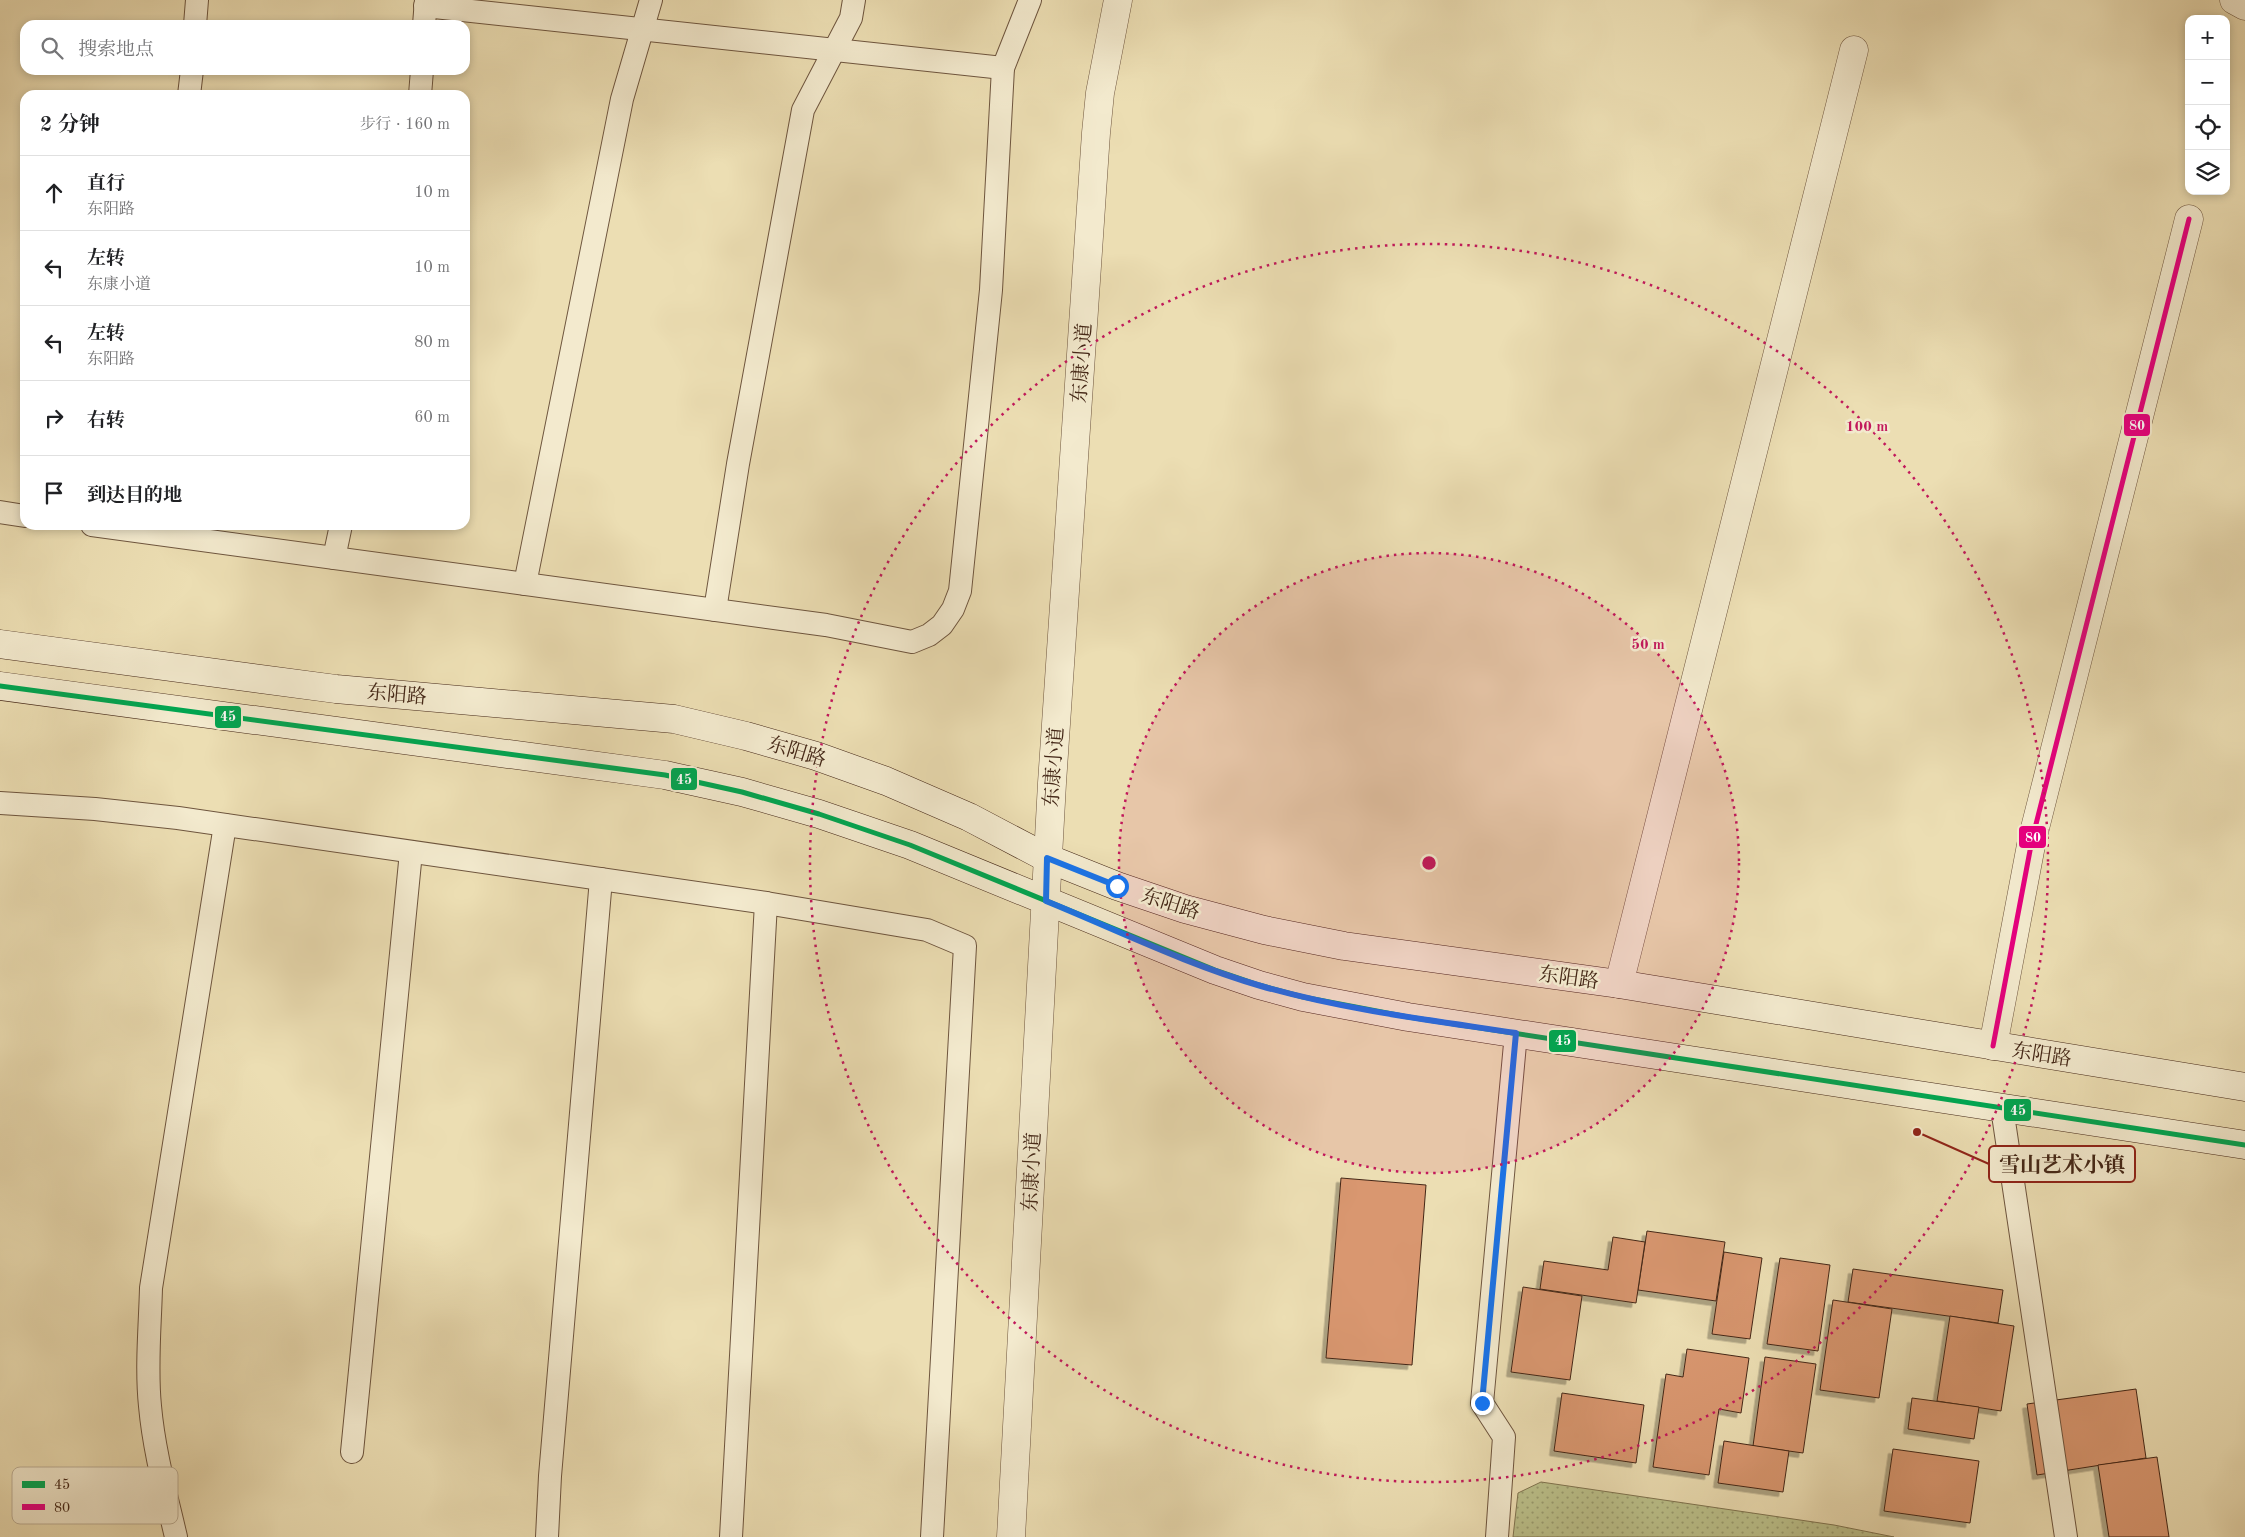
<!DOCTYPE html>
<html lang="zh">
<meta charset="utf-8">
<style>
:root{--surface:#fff;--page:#f6f6f6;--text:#202124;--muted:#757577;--line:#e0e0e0}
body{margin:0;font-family:"Old Standard TT","Noto Serif SC",serif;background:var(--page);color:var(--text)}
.controls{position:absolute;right:15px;top:15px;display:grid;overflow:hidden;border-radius:10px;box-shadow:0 2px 8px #0003}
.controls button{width:45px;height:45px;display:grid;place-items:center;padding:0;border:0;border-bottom:1px solid var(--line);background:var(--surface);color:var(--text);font:25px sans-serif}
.stop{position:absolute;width:15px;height:15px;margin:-11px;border:4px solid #1a73e8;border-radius:50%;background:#fff}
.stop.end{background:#1a73e8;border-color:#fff;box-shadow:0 1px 5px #0008}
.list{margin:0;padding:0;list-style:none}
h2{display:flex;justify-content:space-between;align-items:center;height:65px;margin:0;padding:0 20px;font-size:21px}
h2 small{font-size:16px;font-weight:400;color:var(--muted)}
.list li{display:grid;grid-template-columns:32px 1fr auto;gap:15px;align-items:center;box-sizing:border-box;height:75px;padding:0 20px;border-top:1px solid var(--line)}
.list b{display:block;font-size:19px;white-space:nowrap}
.list p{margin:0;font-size:16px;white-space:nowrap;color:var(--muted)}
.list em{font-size:16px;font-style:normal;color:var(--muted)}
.icon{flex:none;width:28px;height:28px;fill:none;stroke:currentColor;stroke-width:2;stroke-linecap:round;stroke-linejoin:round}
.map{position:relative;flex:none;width:2245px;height:1537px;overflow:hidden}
.search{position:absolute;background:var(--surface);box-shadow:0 2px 8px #0003;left:20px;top:20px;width:450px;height:55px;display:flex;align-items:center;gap:12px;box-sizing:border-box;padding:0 18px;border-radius:15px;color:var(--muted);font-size:19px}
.panel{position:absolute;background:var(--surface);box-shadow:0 2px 8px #0003;left:20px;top:90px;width:450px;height:440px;border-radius:15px}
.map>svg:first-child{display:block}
.grass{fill:url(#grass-dots);stroke:#807450}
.building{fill:#d9976f;stroke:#442717;filter:url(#shadow)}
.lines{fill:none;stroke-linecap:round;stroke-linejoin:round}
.service-casing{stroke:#6e553e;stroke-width:24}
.minor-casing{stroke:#6e553e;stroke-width:29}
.tertiary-casing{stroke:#6e553e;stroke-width:29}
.secondary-casing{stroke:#442717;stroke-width:29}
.service{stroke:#f3eace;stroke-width:22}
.minor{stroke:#f3eace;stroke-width:28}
.tertiary{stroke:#f3eace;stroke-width:28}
.secondary{stroke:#f3eace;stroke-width:28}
.bus-1-casing{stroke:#f3eace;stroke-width:9}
.bus-2-casing{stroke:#f3eace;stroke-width:9}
.bus-1{stroke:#00a651;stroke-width:5}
.bus-2{stroke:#e5007d;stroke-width:5}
.route{stroke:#1a73e8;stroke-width:6}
.ring{fill:none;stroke:#c2185b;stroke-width:2.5;stroke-dasharray:2.5 5}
.labels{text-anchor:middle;stroke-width:5;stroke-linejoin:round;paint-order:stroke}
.street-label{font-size:20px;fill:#442717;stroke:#f3eace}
.key{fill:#f3eace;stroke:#beb097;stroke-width:1}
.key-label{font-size:14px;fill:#442717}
.centre{fill:#c2185b;stroke:#f3eace;stroke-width:2.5}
.ring-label{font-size:15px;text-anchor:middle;font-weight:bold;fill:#c2185b;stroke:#f3eace;stroke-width:5;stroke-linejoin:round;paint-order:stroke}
.leader{fill:none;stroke:#8f2418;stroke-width:2}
.callout-dot{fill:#8f2418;stroke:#f3eace;stroke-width:2}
.callout{fill:#f3eace;stroke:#8f2418;stroke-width:2}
.callout-label{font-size:21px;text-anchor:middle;font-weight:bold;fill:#442717}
.line-badge{stroke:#f3eace;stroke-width:2}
.badge-label{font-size:14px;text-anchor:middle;font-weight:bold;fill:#fff}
</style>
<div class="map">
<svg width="2245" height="1537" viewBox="0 0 2245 1537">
<defs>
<pattern id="grass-dots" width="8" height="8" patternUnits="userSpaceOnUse" patternTransform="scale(1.25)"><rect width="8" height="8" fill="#bbc08a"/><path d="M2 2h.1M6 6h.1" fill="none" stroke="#9a9c70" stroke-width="1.8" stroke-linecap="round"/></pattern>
<filter id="shadow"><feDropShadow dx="-4.5" dy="4.5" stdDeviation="0" flood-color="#0004"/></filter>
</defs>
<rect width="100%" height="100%" fill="#ecdeb3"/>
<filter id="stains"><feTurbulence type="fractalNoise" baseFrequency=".004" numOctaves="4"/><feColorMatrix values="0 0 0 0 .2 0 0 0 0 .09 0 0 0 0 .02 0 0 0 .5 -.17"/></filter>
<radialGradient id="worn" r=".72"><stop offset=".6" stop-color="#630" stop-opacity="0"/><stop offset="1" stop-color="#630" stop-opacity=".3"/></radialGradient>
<polygon class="grass" points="1541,1482 1834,1525 1894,1537 1513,1537 1518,1493"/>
<g class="building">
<polygon points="1341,1178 1426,1185 1412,1365 1326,1358"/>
<polygon points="1647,1231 1725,1242 1716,1301 1638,1290"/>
<polygon points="1613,1237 1645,1242 1636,1303 1540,1289 1544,1261 1608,1270"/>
<polygon points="1724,1252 1762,1258 1750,1339 1712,1334"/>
<polygon points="1780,1258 1830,1265 1818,1351 1767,1344"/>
<polygon points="1853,1269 2003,1290 1998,1323 1848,1302"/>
<polygon points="1523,1287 1582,1296 1570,1380 1511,1372"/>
<polygon points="1833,1300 1892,1309 1879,1398 1820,1390"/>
<polygon points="1950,1316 2014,1326 2001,1411 1937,1401"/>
<polygon points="1687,1349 1749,1358 1741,1413 1719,1409 1709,1475 1653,1467 1666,1374 1683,1377"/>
<polygon points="1765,1357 1816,1364 1803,1453 1753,1446"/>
<polygon points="2136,1389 2146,1458 2037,1475 2027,1404"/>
<polygon points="1562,1393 1644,1405 1636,1463 1554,1451"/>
<polygon points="1912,1398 1979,1407 1974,1439 1908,1429"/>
<polygon points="1724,1441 1789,1451 1783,1492 1718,1483"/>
<polygon points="1893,1449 1979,1461 1970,1523 1884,1511"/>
<polygon points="2157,1457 2169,1537 2109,1537 2098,1465"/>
</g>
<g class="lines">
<g class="service-casing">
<g id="service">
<polyline points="425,6 1003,68"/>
<polyline points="195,25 197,0"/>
<polyline points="424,25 426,0"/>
<polyline points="189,95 192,70"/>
<polyline points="420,95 422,70"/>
<polyline points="0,512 25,516"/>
<polyline points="92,525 826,625 912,642 929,635 942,625 953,609 960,591 991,290 1003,68 1030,0"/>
<polyline points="334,558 341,525"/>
<polyline points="525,584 622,99 651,0"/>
<polyline points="715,610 738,464 803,110 851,18 854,0"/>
<polyline points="0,803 95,809 178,818 766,903 927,930 965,946 932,1537"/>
<polyline points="2002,1108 2066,1537"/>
<polyline points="352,1452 411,852"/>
<path d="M 176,1537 C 166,1494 154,1451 150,1406 C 146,1367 150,1327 151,1288 L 225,825"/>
<polyline points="547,1537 550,1476 601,879"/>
<polyline points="731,1537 766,903"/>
<polyline points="1497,1537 1504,1437 1482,1403 1516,1033"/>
</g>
</g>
<g class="minor-casing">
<g id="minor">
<polyline points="2234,0 2245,6"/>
<polyline points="1619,984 1854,50"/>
<polyline points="1993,1046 2032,840 2189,219"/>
</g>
</g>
<g class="tertiary-casing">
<polyline id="tertiary" points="1011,1537 1052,783 1096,133 1100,93 1118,0"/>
</g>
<g class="secondary-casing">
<g id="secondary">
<polyline points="0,644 336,689 674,719 746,736 816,756 886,781 969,817 1047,858 1117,886 1185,909 1264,930 1344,946 1619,984 2245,1087"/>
<polyline points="0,686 665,775 742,792 819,814 910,845 1215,970 1259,985 1303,997 1408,1017 2245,1145"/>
</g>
</g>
<use href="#service" class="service"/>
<use href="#minor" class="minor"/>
<use href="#tertiary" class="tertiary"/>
<use href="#secondary" class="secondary"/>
<g class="bus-1-casing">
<polyline id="bus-1" points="0,686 665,775 742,792 819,814 910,845 1215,970 1259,985 1303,997 1408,1017 2245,1145"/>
</g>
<g class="bus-2-casing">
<polyline id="bus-2" points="1993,1046 2032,840 2189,219"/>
</g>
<use href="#bus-1" class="bus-1"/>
<use href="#bus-2" class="bus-2"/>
</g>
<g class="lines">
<path class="route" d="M 1117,886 L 1047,858 L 1046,901 C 1117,930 1188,965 1261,986 C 1345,1010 1430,1020 1516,1033 L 1482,1403"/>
</g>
<circle cx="1429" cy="863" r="310" fill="#c2185b" fill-opacity=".12"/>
<g class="ring">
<circle cx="1429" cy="863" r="310"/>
<circle cx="1429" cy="863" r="619"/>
</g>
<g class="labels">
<g class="street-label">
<text transform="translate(1081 363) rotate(-86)" y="7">东康小道</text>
<text transform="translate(397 694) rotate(5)" y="7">东阳路</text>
<text transform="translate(797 751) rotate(17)" y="7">东阳路</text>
<text transform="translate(1053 767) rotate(-86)" y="7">东康小道</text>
<text transform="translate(1171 903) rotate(18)" y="7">东阳路</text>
<text transform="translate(1569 977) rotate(8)" y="7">东阳路</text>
<text transform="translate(2042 1054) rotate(9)" y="7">东阳路</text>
<text transform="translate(1031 1172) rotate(-87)" y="7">东康小道</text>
</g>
</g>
<rect x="12" y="1467" width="166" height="57" rx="8" class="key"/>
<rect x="22" y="1481" width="23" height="7" fill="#00a651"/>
<rect x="22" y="1504" width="23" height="6" fill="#e5007d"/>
<g class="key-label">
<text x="54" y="1489">45</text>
<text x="54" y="1512">80</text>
</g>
<circle cx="1429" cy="863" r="8" class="centre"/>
<g class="ring-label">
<text x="1867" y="431">100 m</text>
<text x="1648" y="649">50 m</text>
</g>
<path class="leader" d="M1917 1132L1989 1164"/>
<circle class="callout-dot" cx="1917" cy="1132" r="5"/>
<rect class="callout" x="1989" y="1146" width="146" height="36" rx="5"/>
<g class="callout-label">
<text x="2062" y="1172">雪山艺术小镇</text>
</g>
<g class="line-badge">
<rect x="2123" y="413" width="28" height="24" rx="5" fill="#e5007d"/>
<rect x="214" y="705" width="28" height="24" rx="5" fill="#00a651"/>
<rect x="670" y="767" width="28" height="24" rx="5" fill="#00a651"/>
<rect x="2018" y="825" width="29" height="24" rx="5" fill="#e5007d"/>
<rect x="1548" y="1029" width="29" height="24" rx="5" fill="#00a651"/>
<rect x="2003" y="1098" width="29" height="24" rx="5" fill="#00a651"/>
</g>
<g class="badge-label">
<text x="2137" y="430">80</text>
<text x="228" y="721">45</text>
<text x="684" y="784">45</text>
<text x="2033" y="842">80</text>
<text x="1563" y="1045">45</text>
<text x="2018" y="1115">45</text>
</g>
<rect width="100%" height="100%" filter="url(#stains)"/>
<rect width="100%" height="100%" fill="url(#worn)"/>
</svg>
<div class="controls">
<button>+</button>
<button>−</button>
<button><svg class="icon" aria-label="locate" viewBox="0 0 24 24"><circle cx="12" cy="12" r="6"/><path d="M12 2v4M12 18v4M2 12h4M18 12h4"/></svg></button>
<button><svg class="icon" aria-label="layers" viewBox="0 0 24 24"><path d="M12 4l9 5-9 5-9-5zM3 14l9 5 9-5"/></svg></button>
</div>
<div class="stop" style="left:1117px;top:886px"></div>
<div class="stop end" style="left:1482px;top:1403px"></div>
<div class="search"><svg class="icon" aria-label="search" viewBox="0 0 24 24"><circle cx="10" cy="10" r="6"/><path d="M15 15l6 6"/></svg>搜索地点</div>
<section class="panel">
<h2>2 分钟<small>步行 · 160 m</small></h2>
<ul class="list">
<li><svg class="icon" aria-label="ahead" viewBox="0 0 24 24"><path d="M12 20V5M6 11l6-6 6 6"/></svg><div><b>直行</b><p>东阳路</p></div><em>10 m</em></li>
<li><svg class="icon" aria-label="left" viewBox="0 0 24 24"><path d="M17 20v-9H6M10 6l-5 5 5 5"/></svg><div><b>左转</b><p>东康小道</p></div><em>10 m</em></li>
<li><svg class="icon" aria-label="left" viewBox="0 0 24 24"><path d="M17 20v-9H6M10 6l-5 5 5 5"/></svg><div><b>左转</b><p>东阳路</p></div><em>80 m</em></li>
<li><svg class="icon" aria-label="right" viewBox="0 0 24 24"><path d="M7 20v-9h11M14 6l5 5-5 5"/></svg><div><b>右转</b></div><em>60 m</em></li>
<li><svg class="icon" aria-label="arrive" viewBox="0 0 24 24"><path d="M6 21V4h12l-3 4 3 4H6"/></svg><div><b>到达目的地</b></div></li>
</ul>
</section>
</div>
